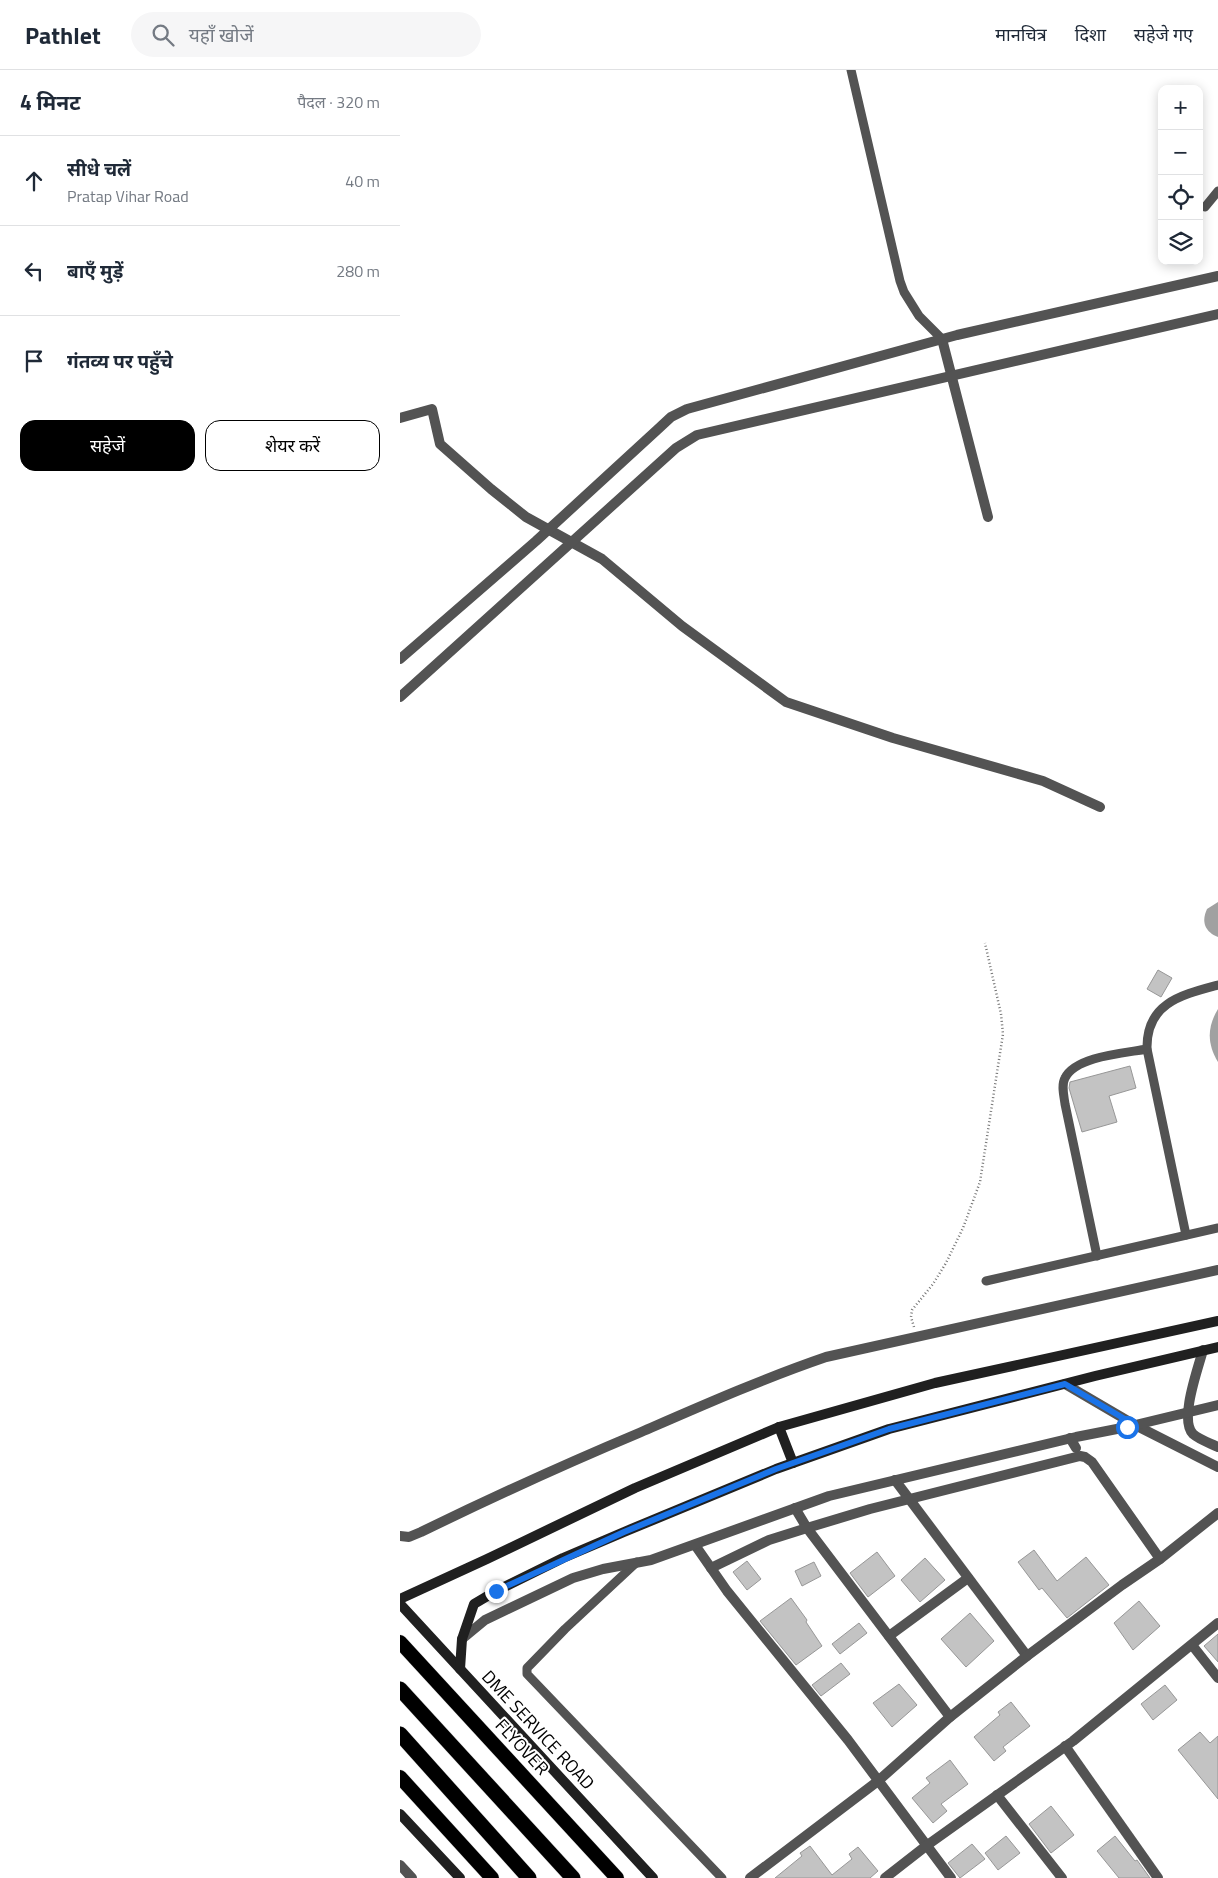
<!DOCTYPE html>
<html lang="hi">
<meta charset="utf-8">
<style>
:root{--surface:#fff;--page:#f6f6f7;--text:#1f2937;--muted:#747a83;--line:#e0e1e3;--accent:#000}
body{margin:0;font-family:"Titillium Web","Noto Sans Devanagari",sans-serif;background:var(--page);color:var(--text)}
.controls{position:absolute;right:15px;top:15px;display:grid;overflow:hidden;border-radius:10px;box-shadow:0 2px 12px #0003}
.controls button{width:45px;height:45px;display:grid;place-items:center;padding:0;border:0;border-bottom:1px solid var(--line);background:var(--surface);color:var(--text);font:25px sans-serif}
.stop{position:absolute;width:15px;height:15px;margin:-11px;border:4px solid #1a73e8;border-radius:50%;background:#fff}
.stop.end{background:#1a73e8;border-color:#fff;box-shadow:0 1px 5px #0008}
.list{margin:0;padding:0;list-style:none}
h2{display:flex;justify-content:space-between;align-items:center;height:65px;margin:0;padding:0 20px;font-size:21px}
h2 small{font-size:16px;font-weight:400;color:var(--muted)}
.list li{display:grid;grid-template-columns:32px 1fr auto;gap:15px;align-items:center;box-sizing:border-box;height:90px;padding:0 20px;border-top:1px solid var(--line)}
.list b{display:block;font-size:19px;white-space:nowrap}
.list p{margin:0;font-size:16px;white-space:nowrap;color:var(--muted)}
.list em{font-size:16px;font-style:normal;color:var(--muted)}
.actions{display:flex;gap:10px;padding:15px 20px}
.actions a{flex:1;padding:11px 0;border:1px solid var(--accent);border-radius:15px;text-align:center;font-size:18px;color:var(--accent)}
.actions .main{background:var(--accent);color:#fff}
.icon{flex:none;width:28px;height:28px;fill:none;stroke:currentColor;stroke-width:2;stroke-linecap:round;stroke-linejoin:round}
.map{position:relative;flex:none;width:818px;height:1808px;overflow:hidden}
header{display:flex;align-items:center;gap:30px;box-sizing:border-box;height:70px;padding:0 25px;background:var(--surface);border-bottom:1px solid var(--line)}
header strong{font-size:24px}
nav{display:flex;gap:28px;margin-inline-start:auto;font-size:18px}
.search{width:350px;height:45px;background:var(--page);display:flex;align-items:center;gap:12px;box-sizing:border-box;padding:0 18px;border-radius:28px;color:var(--muted);font-size:19px}
main{display:flex}
aside{flex:1;background:var(--surface)}
.map>svg:first-child{display:block}
.water{fill:#a1a1a1}
.building{fill:#c3c3c3;stroke:#979797}
.lines{fill:none;stroke-linecap:round;stroke-linejoin:round}
.trunk-casing{stroke:#dbdbdb;stroke-width:15}
.motorway-casing{stroke:#dbdbdb;stroke-width:16}
.path{stroke:#757575;stroke-width:2.5;stroke-dasharray:1 2.5;stroke-linecap:butt}
.service{stroke:#535353;stroke-width:9}
.minor{stroke:#535353;stroke-width:10}
.tertiary{stroke:#535353;stroke-width:10}
.secondary{stroke:#202020;stroke-width:10}
.trunk{stroke:#000;stroke-width:14}
.motorway{stroke:#000;stroke-width:15}
.route{stroke:#1a73e8;stroke-width:6}
.labels{text-anchor:middle;stroke-width:4;stroke-linejoin:round;paint-order:stroke}
.street-label{font-size:18px;fill:#000;stroke:#fff}
</style>
<header>
<strong>Pathlet</strong>
<div class="search"><svg class="icon" aria-label="search" viewBox="0 0 24 24"><circle cx="10" cy="10" r="6"/><path d="M15 15l6 6"/></svg>यहाँ खोजें</div>
<nav><a>मानचित्र</a><a>दिशा</a><a>सहेजे गए</a></nav>
</header>
<main>
<aside>
<h2>4 मिनट<small>पैदल · 320 m</small></h2>
<ul class="list">
<li><svg class="icon" aria-label="ahead" viewBox="0 0 24 24"><path d="M12 20V5M6 11l6-6 6 6"/></svg><div><b>सीधे चलें</b><p>Pratap Vihar Road</p></div><em>40 m</em></li>
<li><svg class="icon" aria-label="left" viewBox="0 0 24 24"><path d="M17 20v-9H6M10 6l-5 5 5 5"/></svg><div><b>बाएँ मुड़ें</b></div><em>280 m</em></li>
<li><svg class="icon" aria-label="arrive" viewBox="0 0 24 24"><path d="M6 21V4h12l-3 4 3 4H6"/></svg><div><b>गंतव्य पर पहुँचे</b></div></li>
</ul>
<div class="actions"><a class="main">सहेजें</a><a>शेयर करें</a></div>
</aside>
<div class="map">
<svg width="818" height="1808" viewBox="0 0 818 1808">
<rect width="100%" height="100%" fill="#fff"/>
<g class="water">
<path d="M 818,832 L 818,867 C 805,862 801,852 807,839 Z"/>
<path d="M 818,939 L 818,992 C 807,974 807,957 818,939 Z"/>
</g>
<g class="building">
<polygon points="758,900 772,908 761,927 747,919"/>
<polygon points="730,996 736,1018 709,1026 717,1052 682,1062 669,1018 670,1012"/>
<polygon points="634,1480 657,1511 686,1487 709,1515 667,1548 642,1518 639,1520 618,1492"/>
<polygon points="477,1482 495,1506 468,1527 450,1503"/>
<polygon points="525,1488 545,1510 520,1532 501,1510"/>
<polygon points="347,1491 361,1509 347,1520 333,1502"/>
<polygon points="414,1492 421,1506 402,1516 395,1501"/>
<polygon points="391,1528 407,1550 406,1552 422,1576 396,1595 360,1551"/>
<polygon points="739,1531 760,1556 733,1580 714,1553"/>
<polygon points="570,1543 594,1571 566,1597 541,1569"/>
<polygon points="459,1553 467,1563 440,1584 432,1574"/>
<polygon points="818,1564 818,1592 804,1576"/>
<polygon points="441,1593 450,1604 421,1626 412,1615"/>
<polygon points="499,1614 517,1635 492,1657 473,1633"/>
<polygon points="765,1615 777,1630 753,1650 741,1634"/>
<polygon points="611,1632 630,1656 603,1677 606,1681 594,1691 574,1667 600,1645 598,1642"/>
<polygon points="800,1662 810,1673 818,1666 818,1729 778,1680"/>
<polygon points="550,1690 568,1714 541,1734 547,1741 533,1753 512,1728 530,1713 526,1708"/>
<polygon points="651,1736 674,1765 651,1783 629,1754"/>
<polygon points="606,1766 620,1783 598,1800 585,1783"/>
<polygon points="715,1766 735,1791 737,1790 750,1808 719,1808 697,1781"/>
<polygon points="572,1774 585,1789 560,1808 548,1793"/>
<polygon points="410,1776 432,1805 452,1789 449,1784 458,1777 478,1801 470,1808 375,1808 402,1786 400,1783"/>
</g>
<g class="lines">
<g class="trunk-casing">
<g id="trunk">
<polyline points="0,1572 217,1808"/>
<polyline points="0,1707 92,1808"/>
</g>
</g>
<g class="motorway-casing">
<g id="motorway">
<polyline points="0,1619 173,1808"/>
<polyline points="0,1664 129,1808"/>
</g>
</g>
<polyline class="path" points="514,1257 511,1247 512,1240 533,1214 546,1193 563,1158 580,1112 603,964 601,944 585,873"/>
<g class="service">
<polyline points="451,0 500,211 504,222 519,246 542,269"/>
<polyline points="805,137 818,121"/>
<path d="M 786,1165 L 747,979 C 746,933 781,925 818,915"/>
<path d="M 697,1186 L 665,1034 C 664,1026 661,1015 665,1008 C 676,986 726,983 747,979"/>
<polyline points="586,1211 818,1158"/>
<polyline points="237,1492 165,1559 130,1595 127,1598 127,1604 322,1808"/>
</g>
<g class="minor">
<polyline points="542,269 588,447"/>
<polyline points="0,348 32,339 40,374 91,419 126,447 202,489 282,556 386,632 493,668 643,711 700,737"/>
<polyline points="670,1368 676,1378"/>
<polyline points="495,1410 627,1586"/>
<polyline points="395,1438 407,1458 550,1647"/>
<polyline points="295,1475 327,1521 448,1670 551,1808"/>
<polyline points="311,1498 369,1470 407,1458 470,1439 680,1386 685,1387 692,1392 760,1489"/>
<polyline points="489,1566 568,1508"/>
<polyline points="792,1575 818,1608"/>
<polyline points="665,1676 758,1808"/>
<polyline points="597,1725 662,1808"/>
<polyline points="0,1795 12,1808"/>
<polyline points="350,1808 478,1711 550,1647 627,1586 722,1515 760,1489 818,1443"/>
<polyline points="485,1808 526,1776 673,1671 818,1553"/>
</g>
<g class="tertiary">
<polyline points="0,589 136,471 257,360 271,347 287,339 557,265 818,206"/>
<polyline points="0,627 276,378 297,365 818,244"/>
<path d="M 803,1280 C 798,1299 779,1350 793,1364 C 800,1370 810,1373 818,1377"/>
<polyline points="665,1314 735,1355 818,1397"/>
<path d="M 0,1466 L 9,1467 L 21,1462 C 93,1427 165,1394 239,1363 C 301,1336 362,1309 426,1287 L 818,1200"/>
<polyline points="62,1569 85,1550 173,1508 203,1499 251,1490 429,1426 676,1367 727,1357 818,1335"/>
</g>
<g class="secondary">
<polyline points="379,1357 393,1393"/>
<polyline points="0,1529 87,1489 235,1418 379,1357 535,1313 818,1251"/>
<polyline points="0,1534 253,1808"/>
<polyline points="60,1599 62,1569 74,1534 96,1521 163,1488 224,1462 376,1399 489,1359 695,1306 818,1277"/>
<polyline points="0,1744 60,1808"/>
</g>
<use href="#trunk" class="trunk"/>
<use href="#motorway" class="motorway"/>
</g>
<g class="lines">
<polyline class="route" points="96,1521 224,1462 376,1399 489,1359 665,1314 735,1355 727,1357"/>
</g>
<g class="labels">
<g class="street-label">
<text transform="translate(138 1660) rotate(47)" y="6">DME SERVICE ROAD</text>
<text transform="translate(122 1677) rotate(47)" y="6">FLYOVER</text>
</g>
</g>
</svg>
<div class="controls">
<button>+</button>
<button>−</button>
<button><svg class="icon" aria-label="locate" viewBox="0 0 24 24"><circle cx="12" cy="12" r="6"/><path d="M12 2v4M12 18v4M2 12h4M18 12h4"/></svg></button>
<button><svg class="icon" aria-label="layers" viewBox="0 0 24 24"><path d="M12 4l9 5-9 5-9-5zM3 14l9 5 9-5"/></svg></button>
</div>
<div class="stop" style="left:727px;top:1357px"></div>
<div class="stop end" style="left:96px;top:1521px"></div>
</div>
</main>
